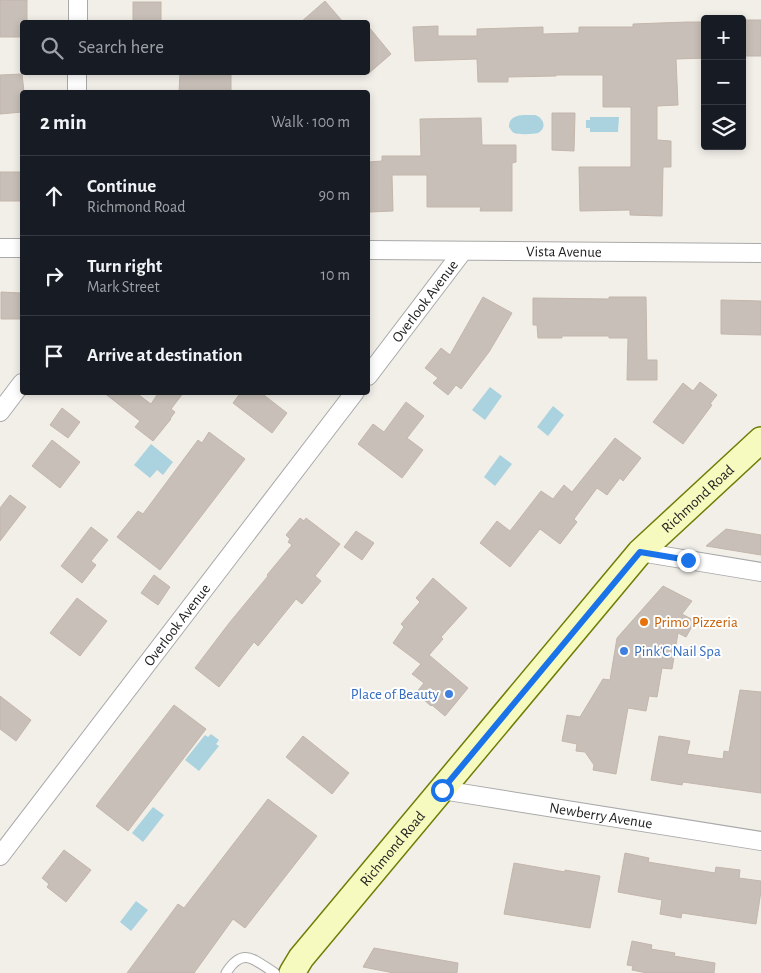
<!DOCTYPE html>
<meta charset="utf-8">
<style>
:root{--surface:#171b24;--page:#242831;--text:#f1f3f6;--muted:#9ea1a6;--line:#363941}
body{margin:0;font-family:"Alegreya Sans",sans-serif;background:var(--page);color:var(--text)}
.controls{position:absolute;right:15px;top:15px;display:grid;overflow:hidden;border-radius:5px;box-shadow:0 2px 8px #0003}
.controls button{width:45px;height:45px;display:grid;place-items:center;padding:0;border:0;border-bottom:1px solid var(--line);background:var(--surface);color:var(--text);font:25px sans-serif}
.stop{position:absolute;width:15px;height:15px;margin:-11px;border:4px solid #1a73e8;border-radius:50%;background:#fff}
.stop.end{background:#1a73e8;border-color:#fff;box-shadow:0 1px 5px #0008}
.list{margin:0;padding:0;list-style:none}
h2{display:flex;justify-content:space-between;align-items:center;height:65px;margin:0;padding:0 20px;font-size:21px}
h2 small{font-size:16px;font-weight:400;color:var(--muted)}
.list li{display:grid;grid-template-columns:32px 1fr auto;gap:15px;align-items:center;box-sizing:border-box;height:80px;padding:0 20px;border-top:1px solid var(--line)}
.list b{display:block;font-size:19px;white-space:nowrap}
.list p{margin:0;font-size:16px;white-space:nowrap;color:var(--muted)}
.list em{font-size:16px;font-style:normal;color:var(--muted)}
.icon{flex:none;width:28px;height:28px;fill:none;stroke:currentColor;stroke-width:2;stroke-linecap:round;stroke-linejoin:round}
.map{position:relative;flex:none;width:761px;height:973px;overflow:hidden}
.search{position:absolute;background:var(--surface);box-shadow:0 2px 8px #0003;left:20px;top:20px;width:350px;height:55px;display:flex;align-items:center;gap:12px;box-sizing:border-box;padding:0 18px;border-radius:5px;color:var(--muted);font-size:19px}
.panel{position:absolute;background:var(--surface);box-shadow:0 2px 8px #0003;left:20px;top:90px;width:350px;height:305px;border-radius:5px}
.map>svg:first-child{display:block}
</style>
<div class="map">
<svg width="761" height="973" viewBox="0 0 761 973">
<rect width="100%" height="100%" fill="#f2efe9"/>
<!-- water -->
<g fill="#aad3df">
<path d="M535 115C543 117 548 128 538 133 535 134 518 135 514 133 512 132 511 130 509 127 509 113 524 115 535 115Z"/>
<polygon points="590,117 619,117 618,132 590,132 590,128 586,128 586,120 590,120"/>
<polygon points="490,387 502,396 485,420 472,410"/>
<polygon points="553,406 564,415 548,436 537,427"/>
<polygon points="151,444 173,462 163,475 157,470 150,478 134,465"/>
<polygon points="500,455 512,464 495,486 484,477"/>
<polygon points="211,734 219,740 216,744 219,746 199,771 185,760 205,735 208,737"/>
<polygon points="153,807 164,815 143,842 132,833"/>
<polygon points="136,901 148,910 131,931 120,922"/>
</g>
<!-- building -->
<g fill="#c7bfb8" stroke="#c4b6ab">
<polygon points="0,0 27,0 27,22 22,22 22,37 0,37"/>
<polygon points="325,1 343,22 301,22"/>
<rect x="133" y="2" width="28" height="20"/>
<rect x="742" y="20" width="19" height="36"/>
<polygon points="687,22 705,22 705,58 676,59 678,105 657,106 657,140 671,141 671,167 663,167 662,216 630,215 630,210 580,211 579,167 631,167 631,107 603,107 603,75 556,75 556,76 508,77 508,82 478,82 477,59 415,61 413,27 438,26 438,36 477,36 477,29 543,27 543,34 579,33 579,27 633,27 633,24"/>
<polygon points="368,26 391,54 368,74"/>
<polygon points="22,74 24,92 22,92 22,101 21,101 22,112 0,114 0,75"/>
<polygon points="180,74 231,75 231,92 179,92"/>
<polygon points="552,113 575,113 574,151 552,150"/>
<polygon points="481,118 482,145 516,145 516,162 512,163 512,211 480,211 481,207 427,207 427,175 392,175 393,211 369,212 368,162 382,161 382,156 421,156 420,119"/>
<rect x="0" y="172" width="22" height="29"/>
<polygon points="1,292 22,293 22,319 1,319"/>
<polygon points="483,297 512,313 489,352 461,389 456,385 448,395 433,383 438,378 425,368 441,348 450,355"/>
<polygon points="609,297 646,297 647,360 657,360 657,380 627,380 628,338 609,338 609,336 562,336 562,338 538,338 537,325 533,325 533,298 609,299"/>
<polygon points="721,300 761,301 761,335 721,334"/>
<polygon points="700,382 717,395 710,404 712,405 683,444 653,422 683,383 693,391"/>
<polygon points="103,392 135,392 151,404 159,392 184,392 171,409 175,412 170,419 171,419 153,441 135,427 140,421"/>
<polygon points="241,392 260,392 287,413 272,433 233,403"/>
<polygon points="406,402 424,416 407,438 423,450 402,478 358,444 373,424 384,432"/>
<polygon points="62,408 80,422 68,438 50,425"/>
<polygon points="209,432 245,459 160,570 117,537 138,511 143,514 198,440 202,443"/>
<polygon points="615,438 641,458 623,481 620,478 607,495 597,488 574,519 577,522 560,544 540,529 510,567 480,543 497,521 510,531 541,491 553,499 564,485 572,492"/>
<polygon points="52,440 80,462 60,488 32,466"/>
<polygon points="10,495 26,507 0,541 0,508"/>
<polygon points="300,518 304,521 306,518 340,544 315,576 321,581 302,604 296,599 258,646 254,642 219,687 195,668 230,622 268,576 267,575 292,545 288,542 290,539 286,535"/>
<polygon points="91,527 108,540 91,561 96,565 82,583 61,566"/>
<polygon points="726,529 761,535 761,555 706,546"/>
<polygon points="356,531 374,543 362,560 344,547"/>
<polygon points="154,575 170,587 158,605 141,593"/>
<polygon points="433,578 467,608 441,637 443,639 429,655 468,688 445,716 432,705 431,706 416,693 424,683 412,674 421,664 393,643 404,627 401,624 420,602 416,598"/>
<polygon points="663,586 692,601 682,614 695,621 686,637 678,633 672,669 662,668 657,697 649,696 646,711 628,708 616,774 593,770 594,765 585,752 576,751 577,744 562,741 567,715 580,717 603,679 610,680 617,638"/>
<polygon points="77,598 107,621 80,656 50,633"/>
<polygon points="740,690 761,692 761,793 683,782 682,785 651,780 659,736 690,741 687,754 723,759 724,751 729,752"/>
<polygon points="0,696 31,720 16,741 0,729"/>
<polygon points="174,705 206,729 128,831 96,806"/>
<polygon points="303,736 349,773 332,794 286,757"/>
<polygon points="268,799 317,836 245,928 233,919 194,973 127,973 178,904 184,908"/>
<polygon points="64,850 91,870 66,902 47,887 49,884 42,878"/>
<polygon points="625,853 649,858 648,862 715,873 716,867 740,870 739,878 761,881 761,891 756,924 682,913 681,918 660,914 662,900 618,892"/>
<polygon points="514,863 565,872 565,870 600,876 590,928 504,914"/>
<polygon points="632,941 652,945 651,949 675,953 674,956 715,963 714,973 647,973 632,970 633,966 627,965"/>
<polygon points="374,948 458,963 457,973 394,973 363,967"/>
</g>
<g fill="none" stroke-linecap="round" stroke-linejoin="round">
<!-- lane casing -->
<g stroke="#a9a9a9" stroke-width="11">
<path id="lane" d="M226 973C243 946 254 960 275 973"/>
</g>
<!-- street casing -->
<g stroke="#a9a9a9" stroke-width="20">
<g id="street">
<polyline points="78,22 78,0"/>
<polyline points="77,92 77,72"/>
<polyline points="0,248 22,248"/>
<path id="s1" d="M368 250 761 253"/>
<path id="s2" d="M368 376 463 251"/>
<polyline points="0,412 22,383"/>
<polyline points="640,552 761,572"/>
<path id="s3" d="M442 790 761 841"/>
<path id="s4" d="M0 856 355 392"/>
</g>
</g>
<!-- secondary casing -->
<g stroke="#707d05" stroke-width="28">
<g id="secondary">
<path id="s5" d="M292 973 301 958 640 552 761 440"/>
</g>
</g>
<!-- lane -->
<use href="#lane" stroke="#fff" stroke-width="9"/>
<!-- street -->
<use href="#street" stroke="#fff" stroke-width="18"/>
<!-- secondary -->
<use href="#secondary" stroke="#f7fabf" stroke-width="25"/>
</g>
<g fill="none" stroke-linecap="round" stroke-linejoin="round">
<!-- route -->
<polyline stroke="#1a73e8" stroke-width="6" points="442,790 640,552 688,560"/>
</g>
<!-- markers -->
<circle fill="#e8710a" stroke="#fff" stroke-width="2" cx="644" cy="622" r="5"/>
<g fill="#3f7fe0" stroke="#fff" stroke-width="2">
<circle cx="624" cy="651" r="5"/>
<circle cx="449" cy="694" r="5"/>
</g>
<g text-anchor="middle" stroke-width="4" stroke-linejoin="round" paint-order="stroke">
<!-- street labels -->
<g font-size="15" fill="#222" stroke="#fff">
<text dy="5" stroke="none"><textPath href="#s1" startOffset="196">Vista Avenue</textPath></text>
<text dy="5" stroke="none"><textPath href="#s2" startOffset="94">Overlook Avenue</textPath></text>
<text dy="5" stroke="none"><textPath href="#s5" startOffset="625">Richmond Road</textPath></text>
<text dy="5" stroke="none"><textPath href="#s4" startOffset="291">Overlook Avenue</textPath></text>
<text dy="5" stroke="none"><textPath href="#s3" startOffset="161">Newberry Avenue</textPath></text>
<text dy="5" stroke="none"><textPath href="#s5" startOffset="160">Richmond Road</textPath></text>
</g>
<!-- food labels -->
<g font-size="15" fill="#c56008" stroke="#fff" text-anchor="start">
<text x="654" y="627">Primo Pizzeria</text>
</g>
<!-- shop labels -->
<g font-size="15" fill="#366cbe" stroke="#fff" text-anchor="start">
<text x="634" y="656">Pink'C Nail Spa</text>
<text x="439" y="699" text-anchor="end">Place of Beauty</text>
</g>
</g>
</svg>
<div class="controls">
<button>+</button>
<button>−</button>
<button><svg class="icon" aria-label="layers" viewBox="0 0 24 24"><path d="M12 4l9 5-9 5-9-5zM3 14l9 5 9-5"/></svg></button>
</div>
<div class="stop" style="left:442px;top:790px"></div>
<div class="stop end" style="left:688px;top:560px"></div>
<div class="search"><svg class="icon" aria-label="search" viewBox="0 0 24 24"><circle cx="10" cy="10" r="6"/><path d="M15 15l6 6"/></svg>Search here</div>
<section class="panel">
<h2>2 min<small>Walk · 100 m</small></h2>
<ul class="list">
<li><svg class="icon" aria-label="ahead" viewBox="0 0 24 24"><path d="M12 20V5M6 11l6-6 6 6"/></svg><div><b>Continue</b><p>Richmond Road</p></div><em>90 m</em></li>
<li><svg class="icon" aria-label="right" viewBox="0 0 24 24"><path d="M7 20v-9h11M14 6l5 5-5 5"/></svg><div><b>Turn right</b><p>Mark Street</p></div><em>10 m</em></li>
<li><svg class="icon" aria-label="arrive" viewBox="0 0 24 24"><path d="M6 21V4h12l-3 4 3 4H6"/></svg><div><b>Arrive at destination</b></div></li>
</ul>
</section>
</div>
